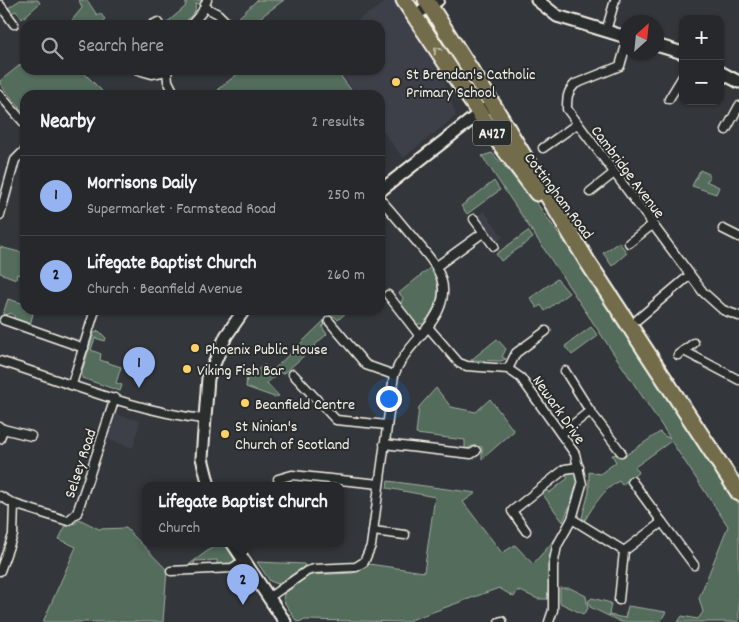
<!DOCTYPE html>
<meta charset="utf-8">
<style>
:root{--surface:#26282c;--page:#323438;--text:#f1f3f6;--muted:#a4a6a9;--line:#424448;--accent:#95b2f1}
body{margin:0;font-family:Dekko,sans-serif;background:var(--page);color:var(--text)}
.controls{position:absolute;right:15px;top:15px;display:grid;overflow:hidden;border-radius:10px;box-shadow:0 1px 4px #0004}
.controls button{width:45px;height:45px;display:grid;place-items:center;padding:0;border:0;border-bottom:1px solid var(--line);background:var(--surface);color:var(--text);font:25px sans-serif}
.compass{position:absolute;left:619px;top:15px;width:45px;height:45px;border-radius:50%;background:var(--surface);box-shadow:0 1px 4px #0004;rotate:27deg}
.you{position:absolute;left:388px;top:398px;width:18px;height:18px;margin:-12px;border:4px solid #fff;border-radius:50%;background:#1a73e8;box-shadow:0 0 0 8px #1a73e833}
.badge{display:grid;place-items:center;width:32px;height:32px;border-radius:50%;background:var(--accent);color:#111;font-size:16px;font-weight:700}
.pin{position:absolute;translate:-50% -41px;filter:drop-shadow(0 1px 2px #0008)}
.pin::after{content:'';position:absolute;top:26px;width:18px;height:15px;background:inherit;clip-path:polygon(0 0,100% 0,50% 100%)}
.popup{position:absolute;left:142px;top:482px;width:202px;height:65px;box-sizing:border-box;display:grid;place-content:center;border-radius:10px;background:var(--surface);filter:drop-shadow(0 1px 4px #0005);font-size:16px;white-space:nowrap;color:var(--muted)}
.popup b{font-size:19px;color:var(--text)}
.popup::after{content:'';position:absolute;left:50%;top:100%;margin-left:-10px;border:10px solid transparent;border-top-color:var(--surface)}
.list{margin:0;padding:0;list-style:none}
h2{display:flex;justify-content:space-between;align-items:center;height:65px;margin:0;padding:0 20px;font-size:21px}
h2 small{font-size:16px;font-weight:400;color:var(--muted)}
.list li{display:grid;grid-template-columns:32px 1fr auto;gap:15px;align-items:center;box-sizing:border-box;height:80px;padding:0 20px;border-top:1px solid var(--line)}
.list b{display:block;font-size:19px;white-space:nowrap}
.list p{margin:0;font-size:16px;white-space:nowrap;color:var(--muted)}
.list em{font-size:16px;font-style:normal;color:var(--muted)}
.icon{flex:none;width:28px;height:28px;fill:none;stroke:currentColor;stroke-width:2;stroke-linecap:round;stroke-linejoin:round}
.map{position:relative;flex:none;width:739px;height:622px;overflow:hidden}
.search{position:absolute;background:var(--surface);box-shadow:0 1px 4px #0004;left:20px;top:20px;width:365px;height:55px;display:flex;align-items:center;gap:12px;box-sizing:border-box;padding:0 18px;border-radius:15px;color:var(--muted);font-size:19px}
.panel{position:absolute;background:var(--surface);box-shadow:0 1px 4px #0004;left:20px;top:90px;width:365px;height:225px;border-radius:15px}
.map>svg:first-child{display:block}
</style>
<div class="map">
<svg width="739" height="622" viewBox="0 0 739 622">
<rect width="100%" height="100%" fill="#33363a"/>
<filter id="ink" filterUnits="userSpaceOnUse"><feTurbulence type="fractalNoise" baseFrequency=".02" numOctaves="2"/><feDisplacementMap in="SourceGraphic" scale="10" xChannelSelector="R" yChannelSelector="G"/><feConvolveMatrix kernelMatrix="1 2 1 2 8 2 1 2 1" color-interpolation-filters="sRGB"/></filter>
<g filter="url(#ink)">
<!-- built -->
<g fill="#3e4149">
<polygon points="389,0 397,0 439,64 456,116 403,158 380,127 380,95 357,95 338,70 380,70 380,25 350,25"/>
<polygon points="484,211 503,237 495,243 476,217"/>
<polygon points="116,414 140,421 133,448 110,440 107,436"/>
</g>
<!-- green -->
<g fill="#526c5b" stroke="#a3aea2">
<polygon points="20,0 38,0 40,3 22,19 16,11 11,13 8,8"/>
<polygon points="79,0 87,0 97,15 100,13 105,19 100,25 68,25 82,8"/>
<polygon points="187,0 203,0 201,5 196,3 195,11 183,25 164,25 185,7"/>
<polygon points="257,0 284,0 250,25 236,25 234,22"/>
<polygon points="25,61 25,70 81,70 106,95 25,95 25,114 0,84 0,81"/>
<polygon points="243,70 336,70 355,95 223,95 218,89"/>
<path d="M492 153 531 195 625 328 739 504V622H678L682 616 698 619 703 612 699 598 728 526 671 441 635 467 639 472 622 485 619 481C603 490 594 505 585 520L582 518 589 492V472L600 474 616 462 612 455 620 454 623 457 660 432 664 436 670 438 482 156Z"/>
<polygon points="700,170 709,174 709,179 706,181 719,187 716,194 692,186"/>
<polygon points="494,181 500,190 467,214 461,206"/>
<polygon points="528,231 533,238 501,261 496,254"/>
<polygon points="619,242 627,253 612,266 603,253"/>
<polygon points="0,247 23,253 25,276 17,274 16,279 0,273"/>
<path d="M431 267C444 288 437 307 423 324H415L400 305 403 298 399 293Z"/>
<polygon points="557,279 569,293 545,311 541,305 537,308 530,298"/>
<polygon points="8,299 25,304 25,310 34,310 30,325 14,320 14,315 10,313 8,315 3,314"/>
<path d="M335 310H349L338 320 334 316 322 327 327 334C311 348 299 362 282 374L280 372 267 383 279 396 274 397 246 387 247 376 265 365 271 372Z"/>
<polygon points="591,327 598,336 572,355 565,346"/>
<polygon points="99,331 106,338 105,341 95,338 91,350 101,354 100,360 121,367 116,383 122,385 120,391 82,378 82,372 94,333"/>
<polygon points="497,339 506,349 502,357 506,359 501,361 471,360"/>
<polygon points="436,388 451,407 476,412 490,399 514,431 482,459 482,447 472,446 465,450 465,440 416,434 419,407"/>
<polygon points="567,471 575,471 577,484 574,495 563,522 541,492 545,488 549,493 568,478 565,473"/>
<polygon points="388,481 476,493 463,502 502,553 515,545 533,564 556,538 549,558 548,599 538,599 518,590 514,597 499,588 405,622 305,620 297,622 283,600 284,594 310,575 353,573 369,564 424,572 435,497 387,488"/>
<polygon points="79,519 99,529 126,528 167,570 163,622 43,622 76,547 59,539 66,525 76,523"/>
<polygon points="217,544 226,544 235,559 231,564 217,565 217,560 195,561 194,565 187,566"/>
<polygon points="257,562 304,564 305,566 278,584 270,581"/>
<polygon points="560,588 570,588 586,596 588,609 583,614 560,603"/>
<polygon points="592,598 611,603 609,615 625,618 628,606 666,612 660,622 621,622 590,607 588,601"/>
</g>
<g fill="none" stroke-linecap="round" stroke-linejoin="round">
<!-- street casing -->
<g stroke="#f4f1e8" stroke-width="11">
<g id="street">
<polyline points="0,5 14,24"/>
<polyline points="205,7 218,14 229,25"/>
<polyline points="152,25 158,22"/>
<polyline points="191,25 202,12 207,0"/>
<polyline points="606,31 615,0"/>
<path d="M626 45 620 66 575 84C567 92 567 98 567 109L703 292 723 310 739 316"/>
<polyline points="138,70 152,74 167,71"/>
<polyline points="167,70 168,81 175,95"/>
<polyline points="0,95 25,124"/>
<polyline points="669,99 683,76"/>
<polyline points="726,130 739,106"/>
<polyline points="543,148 577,124"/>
<polyline points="590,192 614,173"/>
<polyline points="0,215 15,160 25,150"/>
<polyline points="474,219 494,246"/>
<polyline points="723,229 739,237"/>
<polyline points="629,243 652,225"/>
<polyline points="437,266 484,232"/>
<polyline points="388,295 419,335"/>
<polyline points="638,319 690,275"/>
<polyline points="4,320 84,348"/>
<polyline points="329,321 366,365 394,375"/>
<polyline points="428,327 459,363 467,366 508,369 521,378 575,454 582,484 572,519 557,546 553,566 553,610 549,622"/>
<polyline points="684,351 739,380"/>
<polyline points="678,355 694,343"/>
<path d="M0 361C66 382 135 411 203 419"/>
<polyline points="508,369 516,353 546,331"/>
<polyline points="293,374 336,420 387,425"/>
<polyline points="72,384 95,310"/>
<polyline points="590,411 621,452"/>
<polyline points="0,427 3,429 0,439"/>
<polyline points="3,429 31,436"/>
<polyline points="561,434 590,411 565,371"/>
<polyline points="384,444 471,454 476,451"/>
<polyline points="278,479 292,475 379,484"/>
<polyline points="632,481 662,522"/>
<polyline points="0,496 14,504 68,521 77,513 115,398"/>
<polyline points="572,519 624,551 619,600"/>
<polyline points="373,531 405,535"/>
<polyline points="526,531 512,511 565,469 579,467"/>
<polyline points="624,551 662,522 694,565"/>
<polyline points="0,571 13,535 14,504"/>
<polyline points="171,571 232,568 244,561"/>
<path d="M268 598 307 571 314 569 356 567 364 562 371 546 394 375C403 352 420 339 433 320 456 286 436 265 415 240 403 226 392 212 380 199"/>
<polyline points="499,622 502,621"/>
</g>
</g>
<!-- secondary casing -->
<g stroke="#f4f1e8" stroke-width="15">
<g id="secondary">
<polyline points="537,0 557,16 626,37"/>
<polyline points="414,16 438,0"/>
<polyline points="656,45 683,53"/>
<polyline points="720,72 739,82"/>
<polyline points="380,191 485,109"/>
<polyline points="209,486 202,458 208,378 226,336 244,310"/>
<polyline points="233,544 285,622"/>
</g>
</g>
<!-- highway casing -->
<g stroke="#f4f1e8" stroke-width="19">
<g id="highway">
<polyline points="404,0 496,138 537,193"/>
<polyline points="426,0 493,105 587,261 739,493"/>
</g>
</g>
<!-- street -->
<use href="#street" stroke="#2a2d2e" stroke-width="8"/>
<!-- secondary -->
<use href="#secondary" stroke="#2a2d2e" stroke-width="11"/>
<!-- highway -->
<use href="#highway" stroke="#736c4b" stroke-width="15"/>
</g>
<!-- one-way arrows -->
<defs><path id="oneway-chevron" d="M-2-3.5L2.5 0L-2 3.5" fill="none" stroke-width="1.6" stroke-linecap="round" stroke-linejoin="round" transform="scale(1.25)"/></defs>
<use stroke="#c0bca9" href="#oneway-chevron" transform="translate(437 50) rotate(-124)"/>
</g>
<!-- markers -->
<g fill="#ffd166" stroke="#2a2d2e" stroke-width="2">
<circle cx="396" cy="82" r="5"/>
<circle cx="195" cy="348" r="5"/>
<circle cx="187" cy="369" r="5"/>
<circle cx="245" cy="403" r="5"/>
<circle cx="225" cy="434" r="5"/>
</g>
<g text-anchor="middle" stroke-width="4" stroke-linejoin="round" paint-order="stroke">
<!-- shield labels -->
<rect fill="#2a2d2e" stroke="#b7b6b0" stroke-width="1" x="473" y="120.5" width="38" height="25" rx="4"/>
<g font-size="15" font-weight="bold" fill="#f4f1e8">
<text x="492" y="138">A427</text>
</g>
<!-- poi labels -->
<g font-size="16" fill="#f4f1e8" stroke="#2a2d2e" text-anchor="start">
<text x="406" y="79">St Brendan's Catholic<tspan x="406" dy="18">Primary School</tspan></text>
<text x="205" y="354">Phoenix Public House</text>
<text x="197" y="375">Viking Fish Bar</text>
<text x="255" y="409">Beanfield Centre</text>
<text x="235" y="431">St Ninian's<tspan x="235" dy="18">Church of Scotland</tspan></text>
</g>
<!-- street labels -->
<g font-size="16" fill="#f4f1e8" stroke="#2a2d2e">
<text transform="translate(629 171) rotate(53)" y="6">Cambridge Avenue</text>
<text transform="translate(560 195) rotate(53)" y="6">Cottingham Road</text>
<text transform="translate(560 409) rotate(55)" y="6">Newark Drive</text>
<text transform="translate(79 463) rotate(-72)" y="6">Selsey Road</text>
</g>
</g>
</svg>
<div class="controls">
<button>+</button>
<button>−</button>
</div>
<svg class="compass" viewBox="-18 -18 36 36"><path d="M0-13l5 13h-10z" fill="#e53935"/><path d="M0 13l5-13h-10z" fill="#a4a6a9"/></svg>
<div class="you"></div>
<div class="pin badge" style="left:139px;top:388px">1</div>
<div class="pin badge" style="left:243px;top:605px">2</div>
<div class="popup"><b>Lifegate Baptist Church</b>Church</div>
<div class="search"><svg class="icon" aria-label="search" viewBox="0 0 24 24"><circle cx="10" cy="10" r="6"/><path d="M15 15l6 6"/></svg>Search here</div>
<section class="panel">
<h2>Nearby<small>2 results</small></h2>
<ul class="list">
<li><span class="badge">1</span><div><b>Morrisons Daily</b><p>Supermarket · Farmstead Road</p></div><em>250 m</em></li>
<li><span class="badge">2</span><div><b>Lifegate Baptist Church</b><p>Church · Beanfield Avenue</p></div><em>260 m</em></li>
</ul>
</section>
</div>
